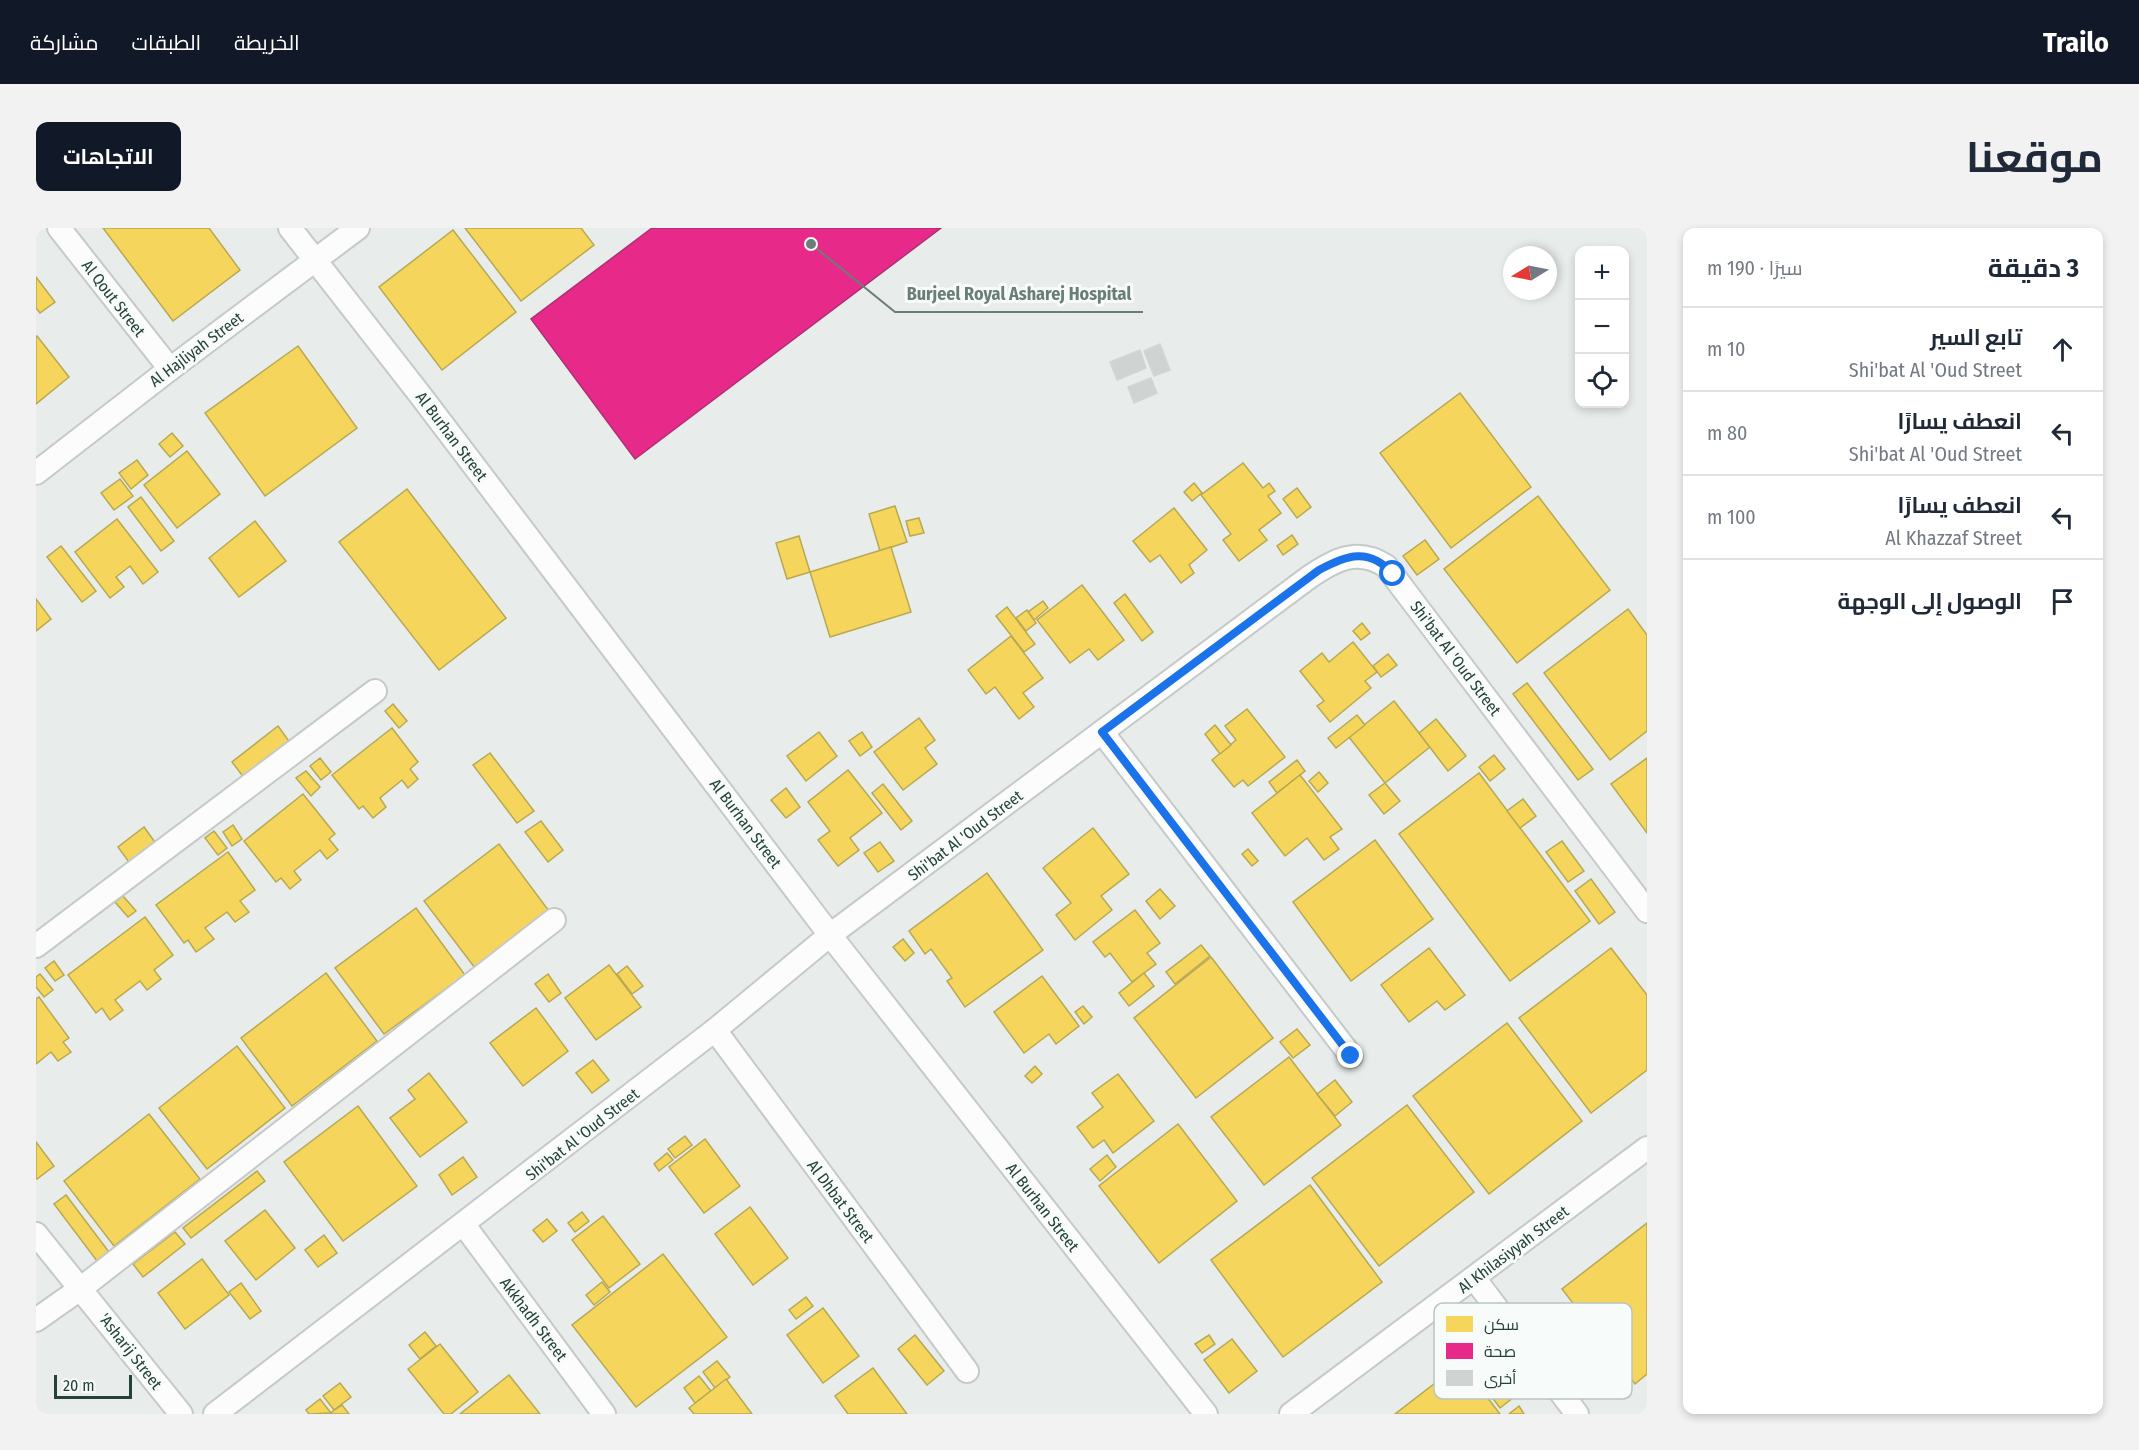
<!DOCTYPE html>
<html lang="ar">
<meta charset="utf-8">
<style>
:root{--surface:#fff;--page:#f2f2f3;--text:#1f2937;--muted:#747a83;--line:#e0e1e3;--accent:#111827}
body{margin:0;font-family:"Fira Sans Condensed",Cairo,sans-serif;background:var(--page);color:var(--text);direction:rtl}
.controls{position:absolute;right:18px;top:18px;display:grid;overflow:hidden;border-radius:12px;box-shadow:0 3px 9px #0003}
.controls button{width:54px;height:54px;display:grid;place-items:center;padding:0;border:0;border-bottom:2px solid var(--line);background:var(--surface);color:var(--text);font:30px sans-serif}
.compass{position:absolute;left:1467px;top:18px;width:54px;height:54px;border-radius:50%;background:var(--surface);box-shadow:0 3px 9px #0003;rotate:260deg}
.scale{position:absolute;left:18px;bottom:15px;width:78px;box-sizing:border-box;padding-left:6px;border:3px solid #24423a;border-top:0;font-size:16px;line-height:21px;white-space:nowrap;color:#24423a;-webkit-text-stroke:4px #f7fbf9;paint-order:stroke}
.stop{position:absolute;width:18px;height:18px;margin:-14px;border:4px solid #1a73e8;border-radius:50%;background:#fff}
.stop.end{background:#1a73e8;border-color:#fff;box-shadow:0 2px 6px #0008}
.list{margin:0;padding:0;list-style:none}
h2{display:flex;justify-content:space-between;align-items:center;height:78px;margin:0;padding:0 24px;font-size:26px}
h2 small{font-size:20px;font-weight:400;color:var(--muted)}
.list li{display:grid;grid-template-columns:39px 1fr auto;gap:18px;align-items:center;box-sizing:border-box;height:84px;padding:0 24px;border-top:2px solid var(--line)}
.list b{display:block;font-size:22px;white-space:nowrap}
.list p{margin:0;font-size:20px;white-space:nowrap;color:var(--muted)}
.list em{font-size:20px;font-style:normal;color:var(--muted)}
.icon{flex:none;width:33px;height:33px;fill:none;stroke:currentColor;stroke-width:2;stroke-linecap:round;stroke-linejoin:round}
.map{position:relative;flex:none;width:1611px;height:1186px;overflow:hidden;direction:ltr;border-radius:12px}
header{display:flex;align-items:center;gap:36px;box-sizing:border-box;height:84px;padding:0 30px;background:var(--accent);color:#fff}
header strong{font-size:28px}
nav{display:flex;gap:33px;margin-inline-start:auto;font-size:21px}
.intro{display:flex;align-items:center;justify-content:space-between;box-sizing:border-box;height:144px;padding:0 36px}
h1{margin:0;font-size:42px}
.button{padding:15px 27px;border-radius:12px;background:var(--accent);color:#fff;font-size:21px;font-weight:700}
main{display:flex;gap:36px;padding:0 36px}
aside{flex:1;background:var(--surface);border-radius:12px;box-shadow:0 3px 9px #0003}
.map>svg:first-child{display:block}
</style>
<header>
<strong>Trailo</strong>
<nav><a>الخريطة</a><a>الطبقات</a><a>مشاركة</a></nav>
</header>
<div class="intro"><h1>موقعنا</h1><a class="button">الاتجاهات</a></div>
<main>
<aside>
<h2>3 دقيقة<small>سيرًا · 190 m</small></h2>
<ul class="list">
<li><svg class="icon" aria-label="ahead" viewBox="0 0 24 24"><path d="M12 20V5M6 11l6-6 6 6"/></svg><div><b>تابع السير</b><p>Shi'bat Al 'Oud Street</p></div><em>10 m</em></li>
<li><svg class="icon" aria-label="left" viewBox="0 0 24 24"><path d="M17 20v-9H6M10 6l-5 5 5 5"/></svg><div><b>انعطف يسارًا</b><p>Shi'bat Al 'Oud Street</p></div><em>80 m</em></li>
<li><svg class="icon" aria-label="left" viewBox="0 0 24 24"><path d="M17 20v-9H6M10 6l-5 5 5 5"/></svg><div><b>انعطف يسارًا</b><p>Al Khazzaf Street</p></div><em>100 m</em></li>
<li><svg class="icon" aria-label="arrive" viewBox="0 0 24 24"><path d="M6 21V4h12l-3 4 3 4H6"/></svg><div><b>الوصول إلى الوجهة</b></div></li>
</ul>
</aside>
<div class="map">
<svg width="1611" height="1186" viewBox="0 0 1611 1186">
<rect width="100%" height="100%" fill="#e8edeb"/>
<!-- homes -->
<g fill="#f6d55c" stroke="#b7a952" stroke-width="1.5">
<polygon points="67,0 173,0 204,42 137,93"/>
<polygon points="429,0 545,0 558,17 485,73"/>
<polygon points="417,2 480,84 406,142 343,59"/>
<polygon points="0,49 19,74 4,85 0,80"/>
<polygon points="1,108 33,149 0,176 0,109"/>
<polygon points="262,118 321,200 229,268 169,185"/>
<polygon points="1424,165 1495,259 1415,320 1344,225"/>
<polygon points="136,205 147,218 134,229 123,216"/>
<polygon points="151,223 184,266 141,300 108,257"/>
<polygon points="101,232 112,247 95,261 83,245"/>
<polygon points="1207,235 1227,260 1233,255 1239,263 1232,268 1245,285 1223,302 1231,312 1203,333 1187,312 1195,306 1165,267"/>
<polygon points="84,251 97,268 78,282 65,265"/>
<polygon points="1158,255 1166,265 1156,273 1148,264"/>
<polygon points="1261,260 1275,279 1261,290 1247,271"/>
<polygon points="371,261 470,390 403,442 303,314"/>
<polygon points="1502,268 1574,362 1481,435 1408,341"/>
<polygon points="105,269 138,313 125,323 92,279"/>
<polygon points="859,278 871,314 844,323 833,286"/>
<polygon points="1138,280 1171,322 1153,337 1158,345 1145,355 1124,327 1114,334 1097,313"/>
<polygon points="883,290 888,305 874,308 870,293"/>
<polygon points="81,291 122,344 107,356 94,338 80,349 88,359 74,370 39,324"/>
<polygon points="219,293 250,333 203,369 173,330"/>
<polygon points="1256,307 1262,316 1247,327 1241,318"/>
<polygon points="763,308 774,344 751,351 740,315"/>
<polygon points="1389,312 1403,331 1381,347 1367,328"/>
<polygon points="25,318 60,363 46,374 11,329"/>
<polygon points="855,319 875,384 794,409 774,344"/>
<polygon points="1046,357 1088,412 1062,432 1053,421 1034,435 1001,392"/>
<polygon points="1089,366 1117,404 1106,413 1078,375"/>
<polygon points="0,371 15,391 0,403"/>
<polygon points="1007,373 1012,380 998,392 992,384"/>
<polygon points="971,379 999,416 988,424 960,388"/>
<polygon points="1592,381 1611,407 1611,503 1574,532 1508,445"/>
<polygon points="991,382 1000,395 990,403 980,390"/>
<polygon points="1326,395 1334,405 1325,412 1317,403"/>
<polygon points="975,408 1007,450 987,465 998,479 983,491 959,459 950,466 932,442"/>
<polygon points="1317,414 1341,444 1329,453 1335,460 1294,494 1281,478 1288,473 1264,443 1286,425 1293,434"/>
<polygon points="1352,426 1361,437 1345,449 1337,438"/>
<polygon points="1491,455 1557,541 1542,552 1477,466"/>
<polygon points="1358,473 1394,519 1349,555 1313,509"/>
<polygon points="357,476 371,493 363,500 349,483"/>
<polygon points="1211,481 1249,529 1212,558 1207,552 1198,559 1176,532 1200,512 1189,498"/>
<polygon points="1321,487 1329,497 1300,520 1292,510"/>
<polygon points="883,490 899,512 889,520 901,536 867,562 838,524"/>
<polygon points="1400,491 1430,528 1412,543 1383,505"/>
<polygon points="1179,497 1195,517 1184,526 1169,506"/>
<polygon points="242,498 255,516 209,551 196,534"/>
<polygon points="356,500 382,534 374,541 382,551 372,560 366,552 344,570 350,579 337,590 327,578 323,581 296,547"/>
<polygon points="783,504 801,528 770,553 751,528"/>
<polygon points="826,504 836,519 824,528 813,513"/>
<polygon points="454,525 498,583 481,595 437,537"/>
<polygon points="1458,527 1469,541 1454,553 1443,539"/>
<polygon points="284,530 295,544 285,552 274,538"/>
<polygon points="1611,530 1611,605 1575,556"/>
<polygon points="1261,532 1269,543 1241,565 1233,554"/>
<polygon points="812,542 846,585 814,610 823,622 802,638 782,612 794,603 772,574"/>
<polygon points="270,543 284,559 275,568 260,550"/>
<polygon points="1283,544 1292,555 1282,564 1273,553"/>
<polygon points="1443,545 1554,693 1474,753 1363,606"/>
<polygon points="1264,547 1306,601 1294,609 1303,621 1288,632 1271,610 1249,628 1216,585"/>
<polygon points="1349,555 1364,573 1348,586 1333,567"/>
<polygon points="847,556 876,593 865,602 836,565"/>
<polygon points="750,560 764,579 750,590 735,572"/>
<polygon points="267,566 299,606 293,611 302,622 291,631 284,622 258,643 265,652 254,661 245,650 240,654 208,613"/>
<polygon points="1487,571 1500,588 1484,600 1471,583"/>
<polygon points="505,593 527,622 512,634 489,604"/>
<polygon points="197,597 206,611 196,618 187,604"/>
<polygon points="108,599 121,617 95,637 82,619"/>
<polygon points="1057,600 1093,646 1065,668 1076,682 1039,712 1020,687 1035,675 1007,640"/>
<polygon points="178,603 191,620 182,627 169,610"/>
<polygon points="1339,612 1397,691 1315,753 1257,674"/>
<polygon points="1526,613 1548,643 1532,654 1510,624"/>
<polygon points="844,614 858,633 842,644 828,625"/>
<polygon points="463,616 513,683 439,740 388,673"/>
<polygon points="1212,621 1222,633 1216,638 1206,626"/>
<polygon points="192,624 219,662 204,673 213,684 199,694 191,684 169,700 178,711 160,724 152,712 148,715 120,677"/>
<polygon points="951,645 1007,722 929,779 911,753 916,750 895,721 889,726 873,703"/>
<polygon points="1555,651 1579,684 1563,696 1539,663"/>
<polygon points="1124,661 1139,678 1124,691 1110,673"/>
<polygon points="87,668 100,683 92,689 79,674"/>
<polygon points="380,680 429,747 348,806 299,740"/>
<polygon points="1099,682 1124,715 1111,725 1120,736 1096,754 1074,725 1069,729 1057,714"/>
<polygon points="109,689 137,727 118,742 125,751 111,762 104,753 79,772 87,782 74,792 66,780 60,785 32,747"/>
<polygon points="867,711 878,725 869,733 857,719"/>
<polygon points="1165,717 1174,728 1139,756 1130,744"/>
<polygon points="1393,720 1429,767 1409,782 1401,773 1373,794 1345,757"/>
<polygon points="1575,720 1611,767 1611,842 1555,885 1483,790"/>
<polygon points="1175,729 1237,810 1160,870 1098,790"/>
<polygon points="18,733 28,747 19,753 9,740"/>
<polygon points="573,737 605,779 560,812 529,770"/>
<polygon points="591,738 607,758 596,766 581,746"/>
<polygon points="290,745 341,813 256,878 205,810"/>
<polygon points="1108,745 1118,758 1093,778 1083,765"/>
<polygon points="4,746 17,762 8,769 0,759 0,749"/>
<polygon points="512,746 525,765 513,774 499,756"/>
<polygon points="1006,748 1043,798 1020,816 1013,806 988,825 958,784"/>
<polygon points="3,769 33,810 27,814 35,824 22,833 15,824 0,836 0,771"/>
<polygon points="1047,778 1056,789 1048,796 1039,784"/>
<polygon points="500,780 532,823 487,858 454,815"/>
<polygon points="1471,795 1546,893 1453,966 1377,868"/>
<polygon points="1261,801 1274,817 1257,830 1244,814"/>
<polygon points="201,818 249,880 171,941 123,880"/>
<polygon points="1253,829 1305,897 1228,957 1175,889"/>
<polygon points="557,832 573,852 556,865 540,845"/>
<polygon points="999,838 1006,846 996,855 989,848"/>
<polygon points="393,845 431,894 384,929 354,890 379,871 372,862"/>
<polygon points="1082,846 1118,893 1077,925 1068,912 1057,920 1041,899 1067,879 1056,865"/>
<polygon points="1299,852 1316,874 1299,888 1281,866"/>
<polygon points="1371,877 1438,964 1343,1038 1276,950"/>
<polygon points="322,878 381,958 307,1013 248,934"/>
<polygon points="113,886 164,951 78,1018 28,953"/>
<polygon points="1142,896 1201,973 1123,1035 1063,958"/>
<polygon points="649,908 656,917 639,930 632,921"/>
<polygon points="669,911 704,958 668,985 633,939"/>
<polygon points="0,914 18,938 1,951 0,950"/>
<polygon points="631,925 637,932 623,943 618,936"/>
<polygon points="1071,927 1080,939 1064,953 1054,941"/>
<polygon points="427,929 441,949 416,967 403,947"/>
<polygon points="221,943 229,953 155,1010 147,1000"/>
<polygon points="1274,957 1346,1054 1247,1129 1175,1032"/>
<polygon points="30,967 73,1024 61,1033 18,976"/>
<polygon points="714,979 752,1030 717,1057 679,1006"/>
<polygon points="229,982 259,1020 220,1052 189,1013"/>
<polygon points="546,984 553,993 539,1004 532,995"/>
<polygon points="567,988 604,1036 573,1060 536,1012"/>
<polygon points="511,991 521,1003 507,1014 497,1002"/>
<polygon points="1611,995 1611,1146 1599,1156 1526,1061"/>
<polygon points="139,1004 149,1016 107,1049 97,1036"/>
<polygon points="288,1007 301,1025 282,1039 269,1022"/>
<polygon points="627,1026 691,1109 600,1179 536,1097"/>
<polygon points="166,1031 193,1067 149,1101 122,1065"/>
<polygon points="566,1054 574,1064 558,1077 550,1067"/>
<polygon points="205,1055 225,1083 214,1091 193,1064"/>
<polygon points="770,1069 777,1078 760,1091 753,1082"/>
<polygon points="787,1080 823,1128 787,1155 751,1107"/>
<polygon points="389,1104 400,1118 384,1131 373,1117"/>
<polygon points="879,1107 908,1143 891,1157 862,1121"/>
<polygon points="1173,1107 1179,1116 1166,1125 1159,1116"/>
<polygon points="1196,1111 1221,1143 1193,1165 1168,1132"/>
<polygon points="404,1116 442,1164 415,1186 408,1186 372,1141"/>
<polygon points="681,1133 694,1149 679,1160 667,1144"/>
<polygon points="1425,1135 1464,1186 1359,1186"/>
<polygon points="837,1140 871,1186 812,1186 799,1168"/>
<polygon points="1456,1140 1478,1169 1464,1180 1442,1151"/>
<polygon points="473,1147 504,1186 424,1186"/>
<polygon points="663,1148 675,1163 659,1175 648,1160"/>
<polygon points="690,1151 716,1186 658,1186 653,1180"/>
<polygon points="304,1155 315,1169 298,1182 287,1168"/>
<polygon points="284,1171 295,1185 273,1186 270,1182"/>
<polygon points="306,1177 313,1186 294,1186 298,1182"/>
<polygon points="1483,1178 1488,1186 1473,1186"/>
</g>
<!-- health -->
<polygon fill="#e7298a" stroke="#ac3072" stroke-width="1.5" points="616,0 905,0 599,231 495,91"/>
<!-- building -->
<g fill="#cfd4d2" stroke="#d1d6d4" stroke-width="1.5">
<polygon points="1124,116 1134,142 1118,148 1108,123"/>
<polygon points="1104,122 1110,140 1081,152 1074,134"/>
<polygon points="1115,150 1121,165 1098,175 1092,159"/>
</g>
<g fill="none" stroke-linecap="round" stroke-linejoin="round">
<!-- street casing -->
<g stroke="#c5cac8" stroke-width="26">
<g id="street">
<polyline points="23,0 134,141"/>
<polyline points="254,0 385,168 794,707 1170,1186"/>
<polyline points="0,245 134,141 322,0"/>
<polyline points="1066,504 1315,828"/>
<polyline points="0,718 339,463"/>
<polyline points="679,802 931,1143"/>
<polyline points="428,997 568,1186"/>
<polyline points="0,1006 145,1186"/>
<polyline points="1438,1050 1541,1186"/>
<polyline points="0,1092 44,1061 518,692"/>
<path d="M179 1186 679 802 794 707 1272 350C1298 332 1321 319 1350 338L1611 683"/>
<polyline points="1255,1186 1611,920"/>
</g>
</g>
<!-- street -->
<use href="#street" stroke="#fcfcfc" stroke-width="22"/>
</g>
<g fill="none" stroke-linecap="round" stroke-linejoin="round">
<!-- route -->
<path stroke="#1a73e8" stroke-width="8" d="M1315 828 1066 504 1283 342C1311 327 1333 319 1357 346"/>
</g>
<g text-anchor="middle" stroke-width="6" stroke-linejoin="round" paint-order="stroke">
<!-- street labels -->
<g font-size="16" fill="#24423a" stroke="#f7fbf9">
<text transform="translate(78 70) rotate(52)" y="6">Al Qout Street</text>
<text transform="translate(160 121) rotate(-37)" y="6">Al Hajliyah Street</text>
<text transform="translate(416 208) rotate(53)" y="6">Al Burhan Street</text>
<text transform="translate(1420 430) rotate(53)" y="6">Shi'bat Al 'Oud Street</text>
<text transform="translate(710 595) rotate(53)" y="6">Al Burhan Street</text>
<text transform="translate(929 607) rotate(-37)" y="6">Shi'bat Al 'Oud Street</text>
<text transform="translate(546 906) rotate(-38)" y="6">Shi'bat Al 'Oud Street</text>
<text transform="translate(805 973) rotate(53)" y="6">Al Dhbat Street</text>
<text transform="translate(1007 979) rotate(52)" y="6">Al Burhan Street</text>
<text transform="translate(1477 1021) rotate(-37)" y="6">Al Khilasiyyah Street</text>
<text transform="translate(498 1091) rotate(53)" y="6">Akkhadh Street</text>
<text transform="translate(95 1123) rotate(52)" y="6">'Asharij Street</text>
</g>
</g>
<!-- legend -->
<rect x="1398" y="1075" width="198" height="96" rx="9" fill="#f7fbf9" stroke="#b8c4c0" stroke-width="1.5"/>
<rect x="1410" y="1088" width="27" height="16" fill="#f6d55c"/>
<rect x="1410" y="1115" width="27" height="16" fill="#e7298a"/>
<rect x="1410" y="1142" width="27" height="16" fill="#cfd4d2"/>
<g font-size="16" fill="#24423a">
<text x="1448" y="1102">سكن</text>
<text x="1448" y="1129">صحة</text>
<text x="1448" y="1156">أخرى</text>
</g>
<!-- callouts -->
<path fill="none" stroke="#697e78" stroke-width="2" d="M775 16L859 84H1107"/>
<circle fill="#697e78" stroke="#f7fbf9" stroke-width="2" cx="775" cy="16" r="6"/>
<g font-size="18" text-anchor="middle" font-weight="bold" fill="#697e78" stroke="#f7fbf9" stroke-width="6" stroke-linejoin="round" paint-order="stroke">
<text x="983" y="72">Burjeel Royal Asharej Hospital</text>
</g>
</svg>
<div class="controls">
<button>+</button>
<button>−</button>
<button><svg class="icon" aria-label="locate" viewBox="0 0 24 24"><circle cx="12" cy="12" r="6"/><path d="M12 2v4M12 18v4M2 12h4M18 12h4"/></svg></button>
</div>
<svg class="compass" viewBox="-18 -18 36 36"><path d="M0-13l5 13h-10z" fill="#e53935"/><path d="M0 13l5-13h-10z" fill="#747a83"/></svg>
<div class="scale">20 m</div>
<div class="stop" style="left:1357px;top:346px"></div>
<div class="stop end" style="left:1315px;top:828px"></div>
</div>
</main>
